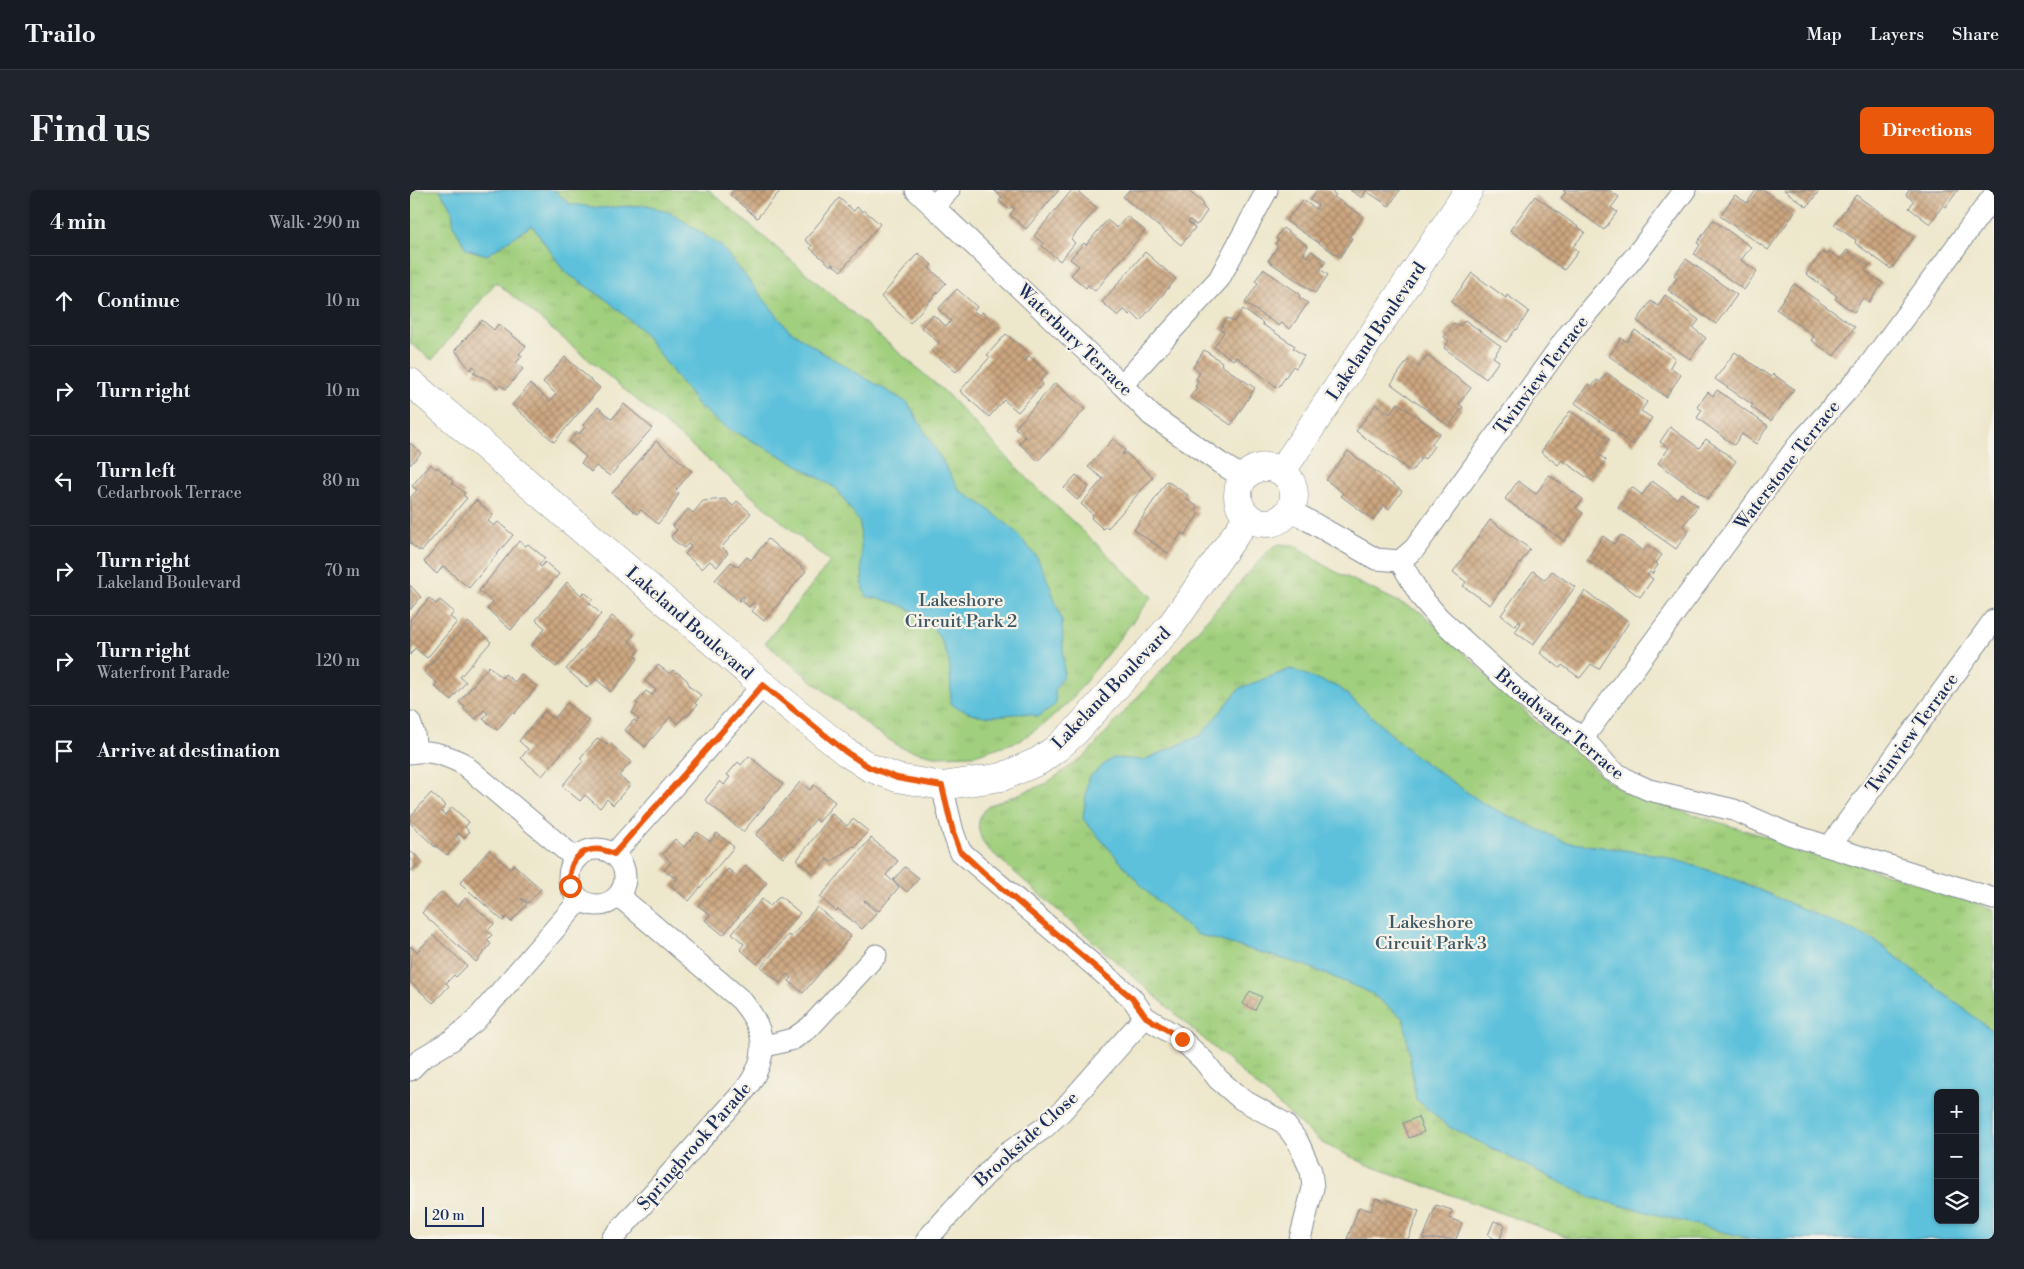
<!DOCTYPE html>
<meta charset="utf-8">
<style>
:root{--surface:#171b24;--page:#20242c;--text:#f1f3f6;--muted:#9ea1a6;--line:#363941;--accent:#ea580c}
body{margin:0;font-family:"Libre Bodoni",serif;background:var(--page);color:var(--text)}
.controls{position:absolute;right:15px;bottom:15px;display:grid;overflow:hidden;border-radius:8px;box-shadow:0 1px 4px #0004}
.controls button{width:45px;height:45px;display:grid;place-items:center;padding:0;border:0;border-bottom:1px solid var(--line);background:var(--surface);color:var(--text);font:25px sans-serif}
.scale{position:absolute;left:15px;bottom:12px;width:59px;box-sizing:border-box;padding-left:5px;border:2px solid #1b2f5e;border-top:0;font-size:14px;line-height:18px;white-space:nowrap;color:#1b2f5e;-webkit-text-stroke:4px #f7f3e8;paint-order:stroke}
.stop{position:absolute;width:15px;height:15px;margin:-11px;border:4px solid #ea580c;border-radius:50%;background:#fff}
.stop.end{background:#ea580c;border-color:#fff;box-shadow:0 1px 5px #0008}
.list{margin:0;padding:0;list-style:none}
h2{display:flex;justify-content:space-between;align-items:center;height:65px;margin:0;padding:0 20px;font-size:21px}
h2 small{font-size:16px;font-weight:400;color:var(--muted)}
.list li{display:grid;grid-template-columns:32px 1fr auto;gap:15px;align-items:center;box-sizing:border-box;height:90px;padding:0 20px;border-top:1px solid var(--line)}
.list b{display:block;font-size:19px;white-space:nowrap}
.list p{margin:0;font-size:16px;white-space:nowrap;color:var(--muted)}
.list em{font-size:16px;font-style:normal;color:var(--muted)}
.icon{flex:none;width:28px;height:28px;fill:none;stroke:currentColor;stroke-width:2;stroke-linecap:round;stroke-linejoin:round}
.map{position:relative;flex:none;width:1584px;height:1049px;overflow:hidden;border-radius:8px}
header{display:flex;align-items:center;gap:30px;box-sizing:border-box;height:70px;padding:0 25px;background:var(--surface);border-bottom:1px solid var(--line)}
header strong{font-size:24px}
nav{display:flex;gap:28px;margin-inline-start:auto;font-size:18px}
.intro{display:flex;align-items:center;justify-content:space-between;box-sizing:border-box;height:120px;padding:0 30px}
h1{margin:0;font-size:35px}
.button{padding:12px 22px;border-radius:8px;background:var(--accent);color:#fff;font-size:18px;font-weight:700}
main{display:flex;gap:30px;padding:0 30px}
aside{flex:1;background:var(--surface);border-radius:8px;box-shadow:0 1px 4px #0004}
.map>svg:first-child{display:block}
</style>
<header>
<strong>Trailo</strong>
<nav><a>Map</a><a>Layers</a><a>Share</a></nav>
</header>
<div class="intro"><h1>Find us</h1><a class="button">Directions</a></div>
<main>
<aside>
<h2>4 min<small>Walk · 290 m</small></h2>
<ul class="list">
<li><svg class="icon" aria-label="ahead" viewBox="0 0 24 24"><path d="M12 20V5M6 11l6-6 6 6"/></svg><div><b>Continue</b></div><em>10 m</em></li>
<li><svg class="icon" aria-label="right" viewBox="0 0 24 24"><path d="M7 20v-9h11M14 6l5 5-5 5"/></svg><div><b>Turn right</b></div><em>10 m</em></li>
<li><svg class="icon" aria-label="left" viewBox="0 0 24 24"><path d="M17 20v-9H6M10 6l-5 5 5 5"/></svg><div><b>Turn left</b><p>Cedarbrook Terrace</p></div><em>80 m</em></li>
<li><svg class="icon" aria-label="right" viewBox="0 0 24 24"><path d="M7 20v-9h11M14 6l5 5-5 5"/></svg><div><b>Turn right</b><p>Lakeland Boulevard</p></div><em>70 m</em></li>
<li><svg class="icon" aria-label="right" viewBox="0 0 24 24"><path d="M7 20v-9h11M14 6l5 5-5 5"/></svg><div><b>Turn right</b><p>Waterfront Parade</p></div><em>120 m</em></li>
<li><svg class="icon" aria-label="arrive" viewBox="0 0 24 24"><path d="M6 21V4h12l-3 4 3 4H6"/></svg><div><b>Arrive at destination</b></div></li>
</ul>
</aside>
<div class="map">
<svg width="1584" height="1049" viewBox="0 0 1584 1049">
<defs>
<pattern id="park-tufts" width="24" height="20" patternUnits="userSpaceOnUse" patternTransform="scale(1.25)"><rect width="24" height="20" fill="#a0cf7d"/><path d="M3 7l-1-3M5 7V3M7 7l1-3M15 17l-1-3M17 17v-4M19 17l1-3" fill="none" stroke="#89b26e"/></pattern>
<pattern id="building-cross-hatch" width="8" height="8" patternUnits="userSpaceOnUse" patternTransform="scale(1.25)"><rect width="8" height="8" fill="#cca67f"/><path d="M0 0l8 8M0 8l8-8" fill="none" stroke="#a5886b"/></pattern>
</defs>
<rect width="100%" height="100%" fill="#f7f3e8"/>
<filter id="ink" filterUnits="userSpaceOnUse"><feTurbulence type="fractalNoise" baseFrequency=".02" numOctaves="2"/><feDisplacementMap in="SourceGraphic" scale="10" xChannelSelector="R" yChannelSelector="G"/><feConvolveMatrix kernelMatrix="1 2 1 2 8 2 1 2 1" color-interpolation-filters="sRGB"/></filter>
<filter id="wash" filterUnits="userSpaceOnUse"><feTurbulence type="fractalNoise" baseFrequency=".0096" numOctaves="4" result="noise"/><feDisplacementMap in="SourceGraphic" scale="20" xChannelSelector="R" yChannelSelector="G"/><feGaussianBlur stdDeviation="1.12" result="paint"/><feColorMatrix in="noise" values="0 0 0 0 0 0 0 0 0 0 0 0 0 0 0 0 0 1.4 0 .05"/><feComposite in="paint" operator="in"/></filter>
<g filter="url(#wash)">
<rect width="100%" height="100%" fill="#ede7cb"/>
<!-- park -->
<g fill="url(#park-tufts)" stroke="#5e7f6e" fill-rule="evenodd">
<polygon points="0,0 299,0 535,202 617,288 742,407 661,510 637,532 609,551 564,565 524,566 492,558 462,539 355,453 420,372 86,92 22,170 0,153"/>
<path d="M869 354 884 355 922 380 1012 423 1128 534 1169 565 1197 591 1233 609 1555 708 1584 721V1049H1163L958 975 912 953 576 657C566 642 565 626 580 615L635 594 676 565 860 359ZM1528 903H1565V1030H1528Z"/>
</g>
<!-- water -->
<g fill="#5dc1db" stroke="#3c789c" fill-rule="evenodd">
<path d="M30 0H145L149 5 160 14 190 18 238 15 263 24 311 56 378 139 413 163 498 213 550 301 573 315 603 339 627 367 640 396 652 431 654 484 645 500 646 514 628 527C613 520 598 526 582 526 568 527 553 521 541 514 540 500 542 477 537 465 525 427 495 412 458 407L453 400 450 333 427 299 386 274 312 235 287 214 233 142 197 110 155 82 122 35 77 65 56 59 44 36 42 20Z"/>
<path d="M881 479 930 498 1004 565 1074 614 1155 652 1250 665 1320 687 1464 750 1580 839 1584 844V1049H1341L1182 1008 1039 937 1006 909 994 829 961 803 897 776 786 744 737 702 673 629 678 588 702 568 734 570 791 545 830 498ZM1528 903H1565V1030H1528Z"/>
</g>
<g id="blocks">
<!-- building -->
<g fill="url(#building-cross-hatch)">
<polygon points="324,0 371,0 347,28 320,5"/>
<polygon points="584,0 649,0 616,39 600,25 605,19 601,16 599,19 589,11 592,7"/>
<polygon points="662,0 666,0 687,18 661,49 665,53 650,71 632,56 634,54 624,46"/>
<polygon points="719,0 777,0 793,13 792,16 797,21 789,33 786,35 780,30 778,32 785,38 771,55 713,7"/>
<polygon points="907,0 919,0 926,5 924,7 953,26 939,47 942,48 930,67 876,31 893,10 906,19 908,15 900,10"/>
<polygon points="940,0 990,0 979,16 956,1 952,8"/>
<polygon points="1153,0 1199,0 1209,7 1201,18 1207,22 1194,40 1151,8 1156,2"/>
<polygon points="1346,0 1354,0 1385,22 1358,60 1310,26 1325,5 1337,13"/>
<polygon points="1374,0 1407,0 1409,1 1397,17"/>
<polygon points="1499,0 1548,0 1536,17 1533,15 1520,34 1499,18 1504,11 1496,5"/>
<polygon points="1446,5 1504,47 1481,79 1445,53 1446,50 1424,35"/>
<polygon points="1125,6 1175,42 1163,57 1168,62 1154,80 1100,40"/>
<polygon points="429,8 444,21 447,17 453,22 454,20 470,34 431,81 422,74 421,76 400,58 402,56 395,50"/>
<polygon points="717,26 735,41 685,101 678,95 676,98 661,85 669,76 660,69 674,53 676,55 697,30 707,38"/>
<polygon points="1303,30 1341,57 1331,70 1347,81 1334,100 1284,64 1290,55 1287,53"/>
<polygon points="873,38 898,56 893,64 897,67 901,61 916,71 910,79 918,85 905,103 858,71 868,56 865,54 868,50 866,48"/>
<polygon points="1437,60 1459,76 1455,81 1473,93 1459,112 1453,108 1444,122 1425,109 1427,106 1396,84 1412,62 1417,65 1420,62 1430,69"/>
<polygon points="735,62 766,89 730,131 722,123 720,125 714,120 708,126 692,112"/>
<polygon points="508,63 522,75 519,78 536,93 500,133 471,107"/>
<polygon points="1276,69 1327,105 1306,134 1258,100 1267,88 1264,85"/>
<polygon points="853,79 890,104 889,107 898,113 880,139 872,133 869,136 835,113 848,93 845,91"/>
<polygon points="1062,83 1096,108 1097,105 1119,121 1107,140 1106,139 1096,152 1041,112"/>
<polygon points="1384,94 1445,137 1424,166 1401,150 1404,146 1366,119"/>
<polygon points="547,99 567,117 564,121 569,125 572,122 587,136 546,182 521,161 529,153 511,137 523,125 536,136 541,131 528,119"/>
<polygon points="1255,105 1289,130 1283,138 1296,148 1280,169 1227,131 1241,111 1248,116"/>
<polygon points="833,119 853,133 852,134 885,156 883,158 894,166 886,178 883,176 868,198 826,167 823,170 804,157 814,142 810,139 817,128 824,132"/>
<polygon points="72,130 84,140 88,134 116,156 109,164 112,166 106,173 113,179 96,199 90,195 88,198 79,190 63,183 67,179 63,176 60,180 45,160"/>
<polygon points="1055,130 1091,156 1083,167 1089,171 1076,189 1034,158 1039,151 1034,147 1044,133 1050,136"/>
<polygon points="1225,140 1265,168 1260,177 1271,185 1256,207 1199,166 1211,148 1217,152"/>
<polygon points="596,144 618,162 612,168 615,171 619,166 637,183 630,191 633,194 608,222 594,210 579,227 550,201 580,167 577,165"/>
<polygon points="794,160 812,172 811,175 845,198 821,235 780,207 787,197 785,196 789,191 786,189 790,182 783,177"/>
<polygon points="1325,162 1361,187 1363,184 1384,199 1361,231 1341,217 1343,215 1305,189"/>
<polygon points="1017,165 1061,198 1049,214 1053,217 1039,236 981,194 998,170 1008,177"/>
<polygon points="155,167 190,198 144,252 102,215 120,194 140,211 146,204 133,192"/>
<polygon points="1197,183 1237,212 1231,221 1242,228 1223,255 1165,213 1178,194 1182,196 1187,190 1190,192"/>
<polygon points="645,193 675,219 628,271 609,253 615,247 605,238"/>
<polygon points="1307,200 1358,236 1346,254 1332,244 1324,255 1287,228 1292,220 1287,217 1298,202 1303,206"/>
<polygon points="988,213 1030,243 1021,254 1024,256 1015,269 1012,267 1001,282 946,241 966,214 980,224"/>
<polygon points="214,214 242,238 200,286 186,276 181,282 171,273 176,267 159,252 167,242 169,244 175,237 173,235 188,217 202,229"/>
<polygon points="1160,221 1199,249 1188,264 1196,270 1182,291 1152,270 1148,275 1131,262"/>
<polygon points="1260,237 1289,258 1296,249 1326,271 1298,309 1248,273 1259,258 1250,252"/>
<polygon points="703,249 715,260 712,264 713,265 715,262 743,287 698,338 696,336 693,339 681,328 683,325 671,314 693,289 678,277"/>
<polygon points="246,251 282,281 266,300 269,303 260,319 248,334 231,320 227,324 202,303"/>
<polygon points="0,253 11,263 0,275"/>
<polygon points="938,261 992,301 979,319 974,315 963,330 931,306 933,303 916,290"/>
<polygon points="20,274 26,279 27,277 43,291 42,293 55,303 53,305 57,308 12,361 10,359 9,361 0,353 0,308 7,300 2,296"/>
<polygon points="666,285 679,297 667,310 654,298"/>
<polygon points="1139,285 1173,309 1166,318 1173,323 1154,351 1095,309 1108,291 1126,304"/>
<polygon points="757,291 778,305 776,309 788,317 786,320 789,323 775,345 772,343 758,363 724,340"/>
<polygon points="1242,291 1267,309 1271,303 1288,316 1273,336 1279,340 1266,359 1208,318 1222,297 1232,305"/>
<polygon points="315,309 323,316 327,311 341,323 312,357 318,363 307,377 300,371 292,379 275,364 281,357 278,354 274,358 263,350 261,346 267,340 263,336 278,319 283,323 293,311"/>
<polygon points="66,310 83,325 78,331 84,336 88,332 103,345 59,398 33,376 27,384 14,372"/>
<polygon points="1080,330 1120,359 1080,415 1053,396 1056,392 1043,382"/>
<polygon points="1211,345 1233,361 1238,355 1252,365 1246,373 1248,375 1242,384 1240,382 1237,385 1243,389 1230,407 1177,369 1193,346 1204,354"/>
<polygon points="358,349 396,381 354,431 342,421 346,416 343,413 339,417 332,411 335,407 333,406 329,411 305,390 321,372 328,377 337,367 341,370"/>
<polygon points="109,351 116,356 118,354 135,368 129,375 131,377 135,372 149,384 101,440 77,419 83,412 69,401"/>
<polygon points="1123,381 1135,390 1142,381 1165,397 1123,455 1105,442 1111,433 1109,431 1105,436 1091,425"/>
<polygon points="157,392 171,405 174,402 183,409 179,413 191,424 146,477 121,456 135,438 126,430"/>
<polygon points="0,395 11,407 0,420"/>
<polygon points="1175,401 1219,432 1189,479 1181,474 1170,488 1152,475 1150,478 1130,463"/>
<polygon points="19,408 26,414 30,410 44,422 40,427 47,432 17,468 5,458 0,465 0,430"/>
<polygon points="202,426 224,445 219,451 229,460 225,466 228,469 201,502 186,489 178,498 156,479"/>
<polygon points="58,432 81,452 50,487 56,492 41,510 24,496 27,493 14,482"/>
<polygon points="248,475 260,484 263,480 266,483 267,482 277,490 280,497 291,505 285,513 287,515 277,527 275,525 268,534 260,527 235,557 215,540 224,530 226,532 229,529 222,523 228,514 226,513 236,501 242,505 246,500 235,491"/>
<polygon points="79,476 92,488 95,484 105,492 111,484 127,497 104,524 102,522 87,540 73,529 78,523 74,520 66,529 53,519 55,517 49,512"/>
<polygon points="157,513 179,531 132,586 111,568 118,559 109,551 134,521 144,529"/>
<polygon points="188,548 197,555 199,553 221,572 209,586 220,595 203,615 197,609 190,618 175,605 170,611 152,596 173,571 170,568"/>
<polygon points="339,566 373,594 333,642 295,610 310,591 314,595 320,587 317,585 328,572 331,575"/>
<polygon points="390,592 400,600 404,595 425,612 409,632 406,629 373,668 346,645"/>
<polygon points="21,603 36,616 31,621 35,625 42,617 59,632 55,637 59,642 54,648 49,643 46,646 50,650 37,665 26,656 25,657 0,633 0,627"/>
<polygon points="422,624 437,636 443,629 458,641 445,657 443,656 421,672 417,669 404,684 387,670"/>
<polygon points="287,642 300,652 307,643 324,657 279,711 261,696 268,688 265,685 263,687 254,680 261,672 253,664 265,649 274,657"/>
<polygon points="461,648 488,671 476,685 489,697 469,721 455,710 454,711 467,723 452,739 428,719 426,721 410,707"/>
<polygon points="79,660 100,679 103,674 131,699 118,713 112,708 111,709 117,714 101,732 96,727 93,731 50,693"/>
<polygon points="0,661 11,670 0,682"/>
<polygon points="336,676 357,693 313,745 295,730 300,725 288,715 318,679 327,686"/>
<polygon points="495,677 509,688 497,702 483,690"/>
<polygon points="31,702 47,717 55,708 84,734 77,741 82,745 77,750 81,754 66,772 12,723"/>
<polygon points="370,706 390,723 347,774 330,759 334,754 322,743 352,709 360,716"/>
<polygon points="407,717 441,746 393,803 379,791 382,788 377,784 370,793 351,777 378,745 381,747"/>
<polygon points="23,745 57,776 46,787 44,785 36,793 39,796 23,813 0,792 0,756 7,762"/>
<polygon points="840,801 852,807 845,820 833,814"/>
<polygon points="1008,927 1014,942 999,948 993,933"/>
<polygon points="966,1008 977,1012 978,1010 1009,1021 998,1049 937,1049 949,1017 961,1021"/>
<polygon points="1026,1015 1042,1020 1039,1028 1052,1033 1046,1049 1013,1049"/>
<polygon points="1084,1031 1095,1035 1090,1049 1085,1049 1078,1045"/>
</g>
</g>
</g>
<g filter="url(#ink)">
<use href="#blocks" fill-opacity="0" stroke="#848b94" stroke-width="1"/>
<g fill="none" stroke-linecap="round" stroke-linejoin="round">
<!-- minor casing -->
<g stroke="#848b94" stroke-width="23">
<g id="minor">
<polyline points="506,0 712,195 741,225 810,273 834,288"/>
<polyline points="524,16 539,0"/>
<polyline points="712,195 809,89 857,0"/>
<polyline points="880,320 966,369 990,371"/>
<polyline points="990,371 1011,407 1029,428 1129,520 1173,548 1201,580 1219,591 1239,600 1324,620 1379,644 1584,709"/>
<polyline points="990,371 1005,358 1159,144 1227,64 1275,0"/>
<polyline points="0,532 4,544 6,562"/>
<polyline points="1173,548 1388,255 1454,182 1584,5"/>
<path d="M0 563C19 559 35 565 52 573L166 669"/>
<polyline points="532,596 543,642 550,661 722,808 735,827 771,849 794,871 808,889 831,909 874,933 888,952 901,981 903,998 890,1049"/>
<polyline points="1420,656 1584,430"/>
<circle cx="187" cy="687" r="28"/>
<polyline points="204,664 353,495"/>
<polyline points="352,857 383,849 400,837 466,765"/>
<polyline points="0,880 12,868 42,850 65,831 170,710"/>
<path d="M202 1049 335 900C360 867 357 841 331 810L209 706"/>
<polyline points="517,1049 592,967 634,938 652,921 735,827"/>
</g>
</g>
<!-- tertiary casing -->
<g stroke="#848b94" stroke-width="29">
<g id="tertiary">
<polyline points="0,192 353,495 436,562 459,577 487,588 532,596 592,587 629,571 647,558 665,542 760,437 838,327"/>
<circle cx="856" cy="305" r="28"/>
<polyline points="872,281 1059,0"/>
</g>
</g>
<!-- minor -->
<use href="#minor" stroke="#fff" stroke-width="21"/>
<!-- tertiary -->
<use href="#tertiary" stroke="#fff" stroke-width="28"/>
</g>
</g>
<g fill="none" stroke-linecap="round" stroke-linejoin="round" filter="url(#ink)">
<!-- route -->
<path stroke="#ea580c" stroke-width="6" d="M160 696C156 667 178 651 204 664L353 495 436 562 459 577 487 588 532 596 543 642 550 661 575 684 722 808 736 827 772 849"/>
</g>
<g text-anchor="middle" stroke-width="4.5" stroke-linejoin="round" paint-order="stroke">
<!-- street labels -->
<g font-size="18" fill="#1b2f5e" stroke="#f7f3e8">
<text transform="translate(966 141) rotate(-56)" y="6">Lakeland Boulevard</text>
<text transform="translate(665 150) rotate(44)" y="6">Waterbury Terrace</text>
<text transform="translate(1131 185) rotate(-53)" y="6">Twinview Terrace</text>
<text transform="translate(1377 275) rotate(-52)" y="6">Waterstone Terrace</text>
<text transform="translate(280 433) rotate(41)" y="6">Lakeland Boulevard</text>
<text transform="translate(701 498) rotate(-46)" y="6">Lakeland Boulevard</text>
<text transform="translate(1150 534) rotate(40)" y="6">Broadwater Terrace</text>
<text transform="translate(1502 543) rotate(-54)" y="6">Twinview Terrace</text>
<text transform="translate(616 949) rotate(-42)" y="6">Brookside Close</text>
<text transform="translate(284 956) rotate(-49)" y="6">Springbrook Parade</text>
</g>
<!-- park labels -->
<g font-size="18" fill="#3c5766" stroke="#f7f3e8">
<text x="551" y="416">Lakeshore<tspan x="551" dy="21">Circuit Park 2</tspan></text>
<text x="1021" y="738">Lakeshore<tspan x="1021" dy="21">Circuit Park 3</tspan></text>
</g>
</g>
</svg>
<div class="controls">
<button>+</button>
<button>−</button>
<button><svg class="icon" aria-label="layers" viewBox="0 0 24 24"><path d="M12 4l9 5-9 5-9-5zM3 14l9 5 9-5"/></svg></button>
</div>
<div class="scale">20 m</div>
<div class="stop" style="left:160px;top:696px"></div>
<div class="stop end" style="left:772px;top:849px"></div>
</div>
</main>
